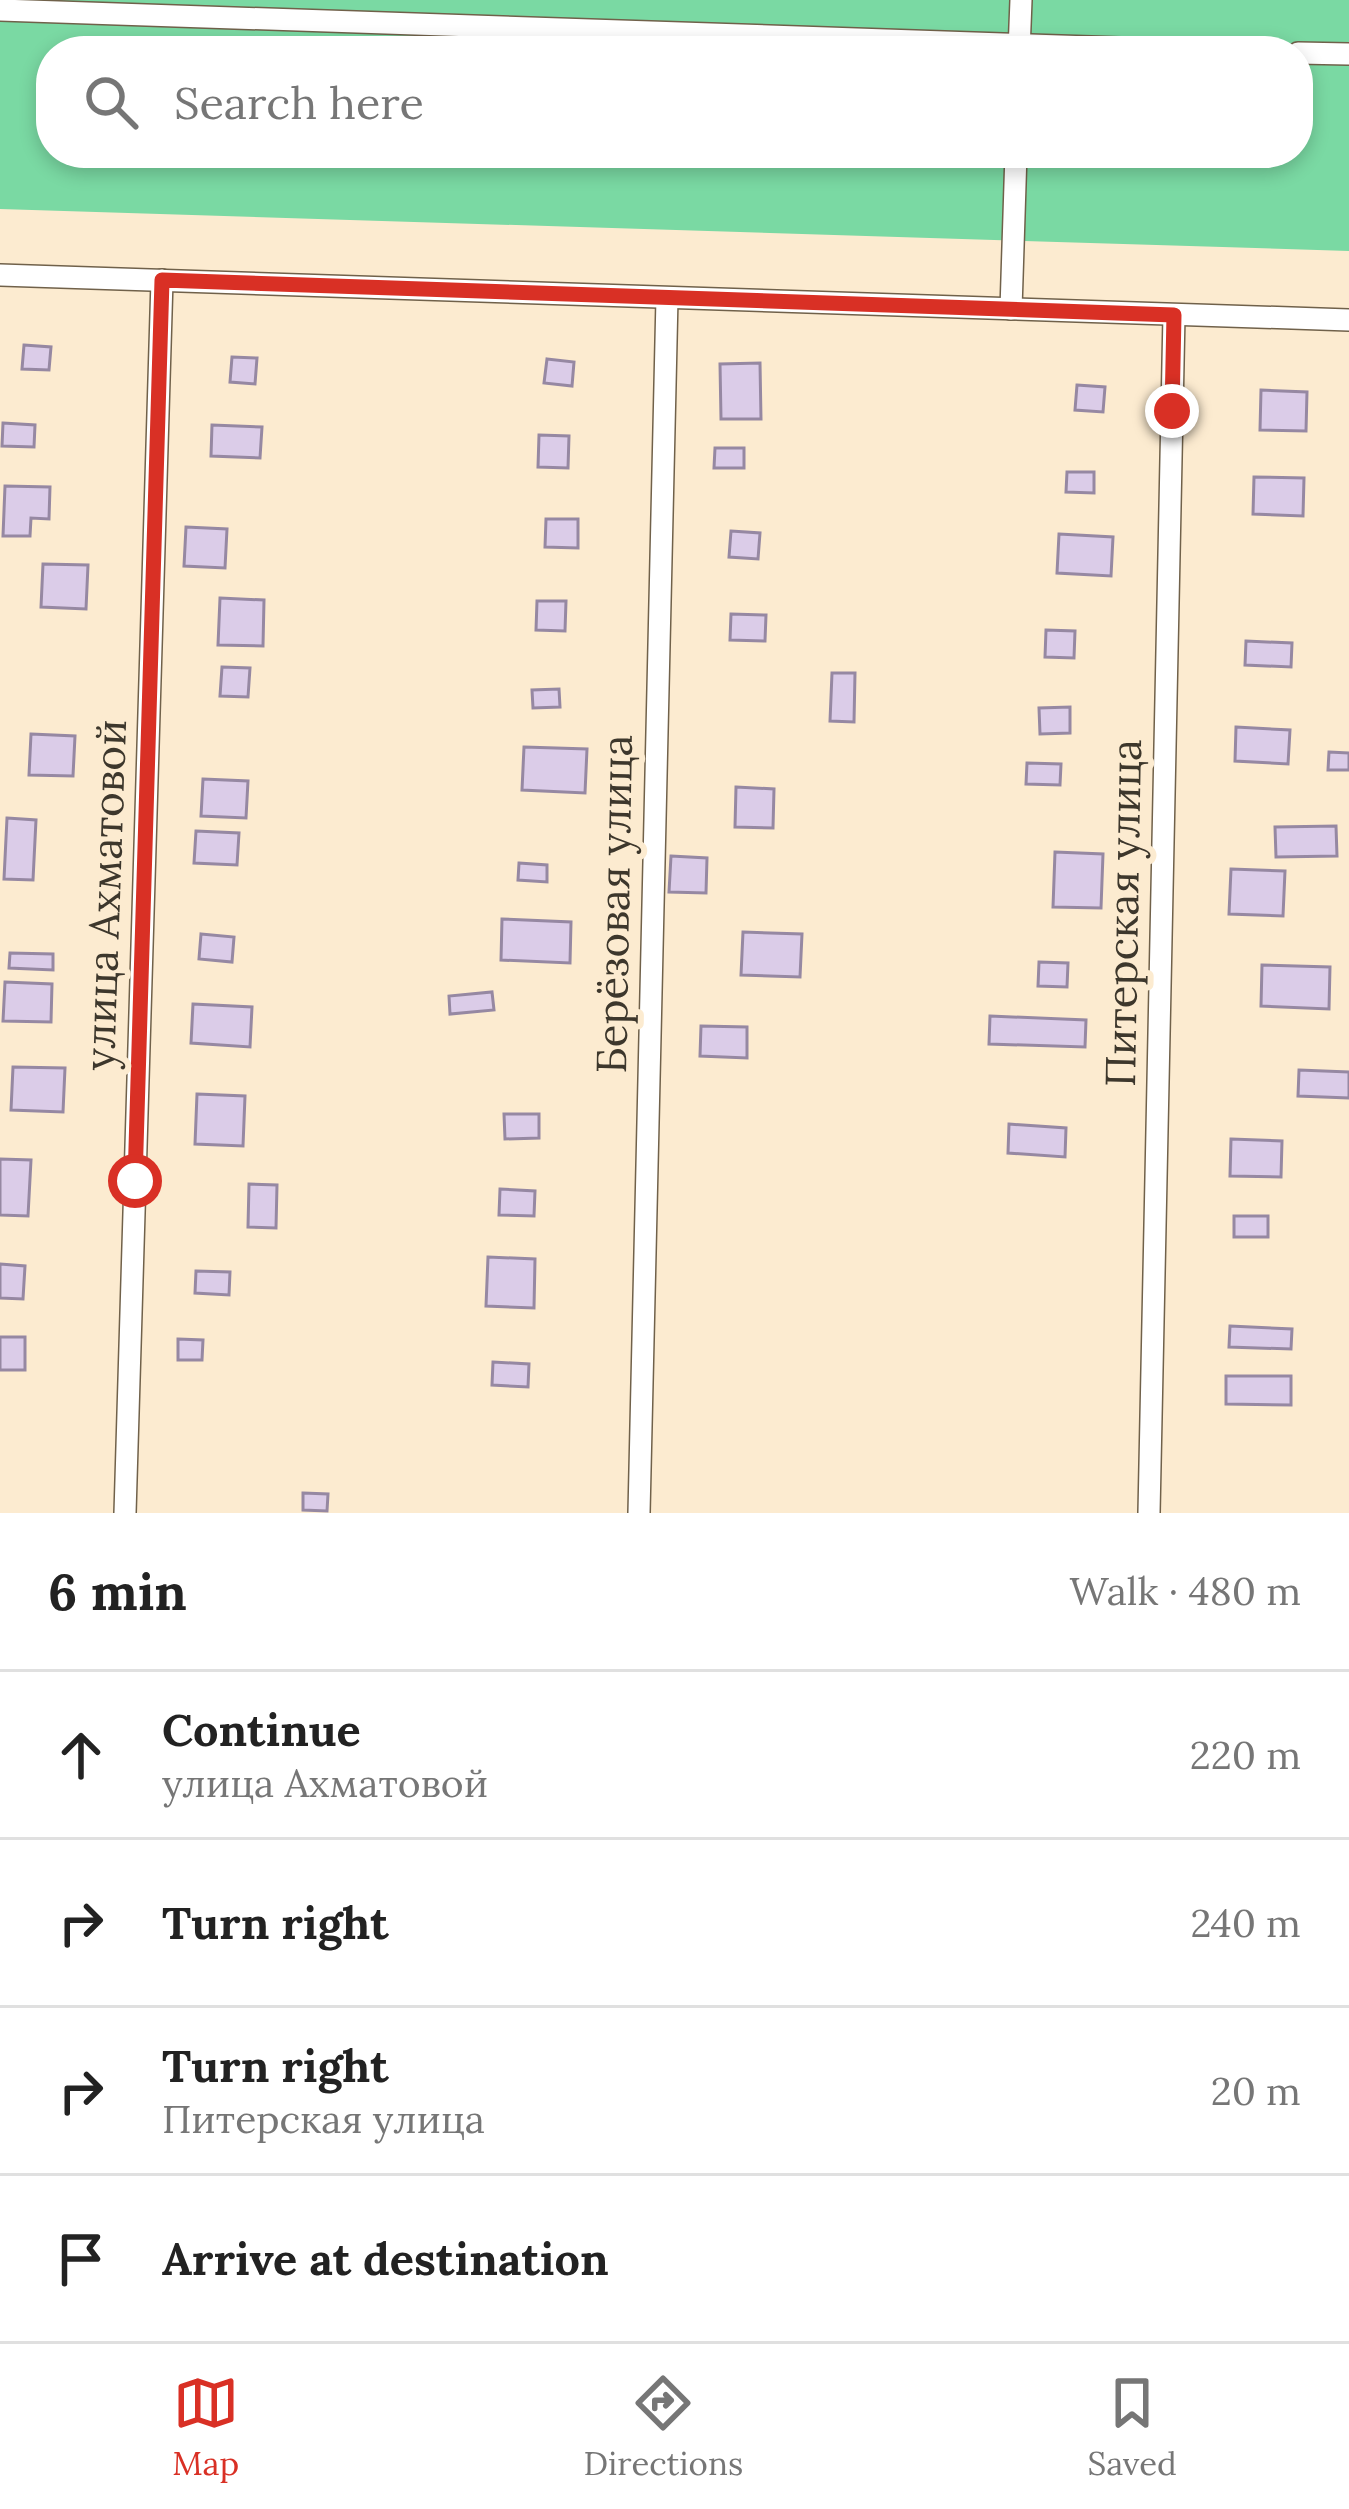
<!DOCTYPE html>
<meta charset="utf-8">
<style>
:root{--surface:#fff;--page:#f6f6f6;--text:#222;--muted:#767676;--line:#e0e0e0;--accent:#d93025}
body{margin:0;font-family:Lora,serif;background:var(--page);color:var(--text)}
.stop{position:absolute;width:36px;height:36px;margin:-27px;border:9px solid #d93025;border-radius:50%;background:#fff}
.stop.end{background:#d93025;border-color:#fff;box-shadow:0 3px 12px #0008}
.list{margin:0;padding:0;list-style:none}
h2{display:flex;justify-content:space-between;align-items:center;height:156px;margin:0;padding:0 48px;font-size:51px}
h2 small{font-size:39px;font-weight:400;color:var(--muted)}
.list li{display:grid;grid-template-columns:78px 1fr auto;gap:36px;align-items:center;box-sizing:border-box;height:168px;padding:0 48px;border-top:3px solid var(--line)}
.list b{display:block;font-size:45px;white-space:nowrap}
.list p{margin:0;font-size:39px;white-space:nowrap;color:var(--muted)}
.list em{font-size:39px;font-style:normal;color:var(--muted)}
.icon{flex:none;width:66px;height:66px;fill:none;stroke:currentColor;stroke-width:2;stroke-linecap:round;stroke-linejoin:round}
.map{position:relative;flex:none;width:1349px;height:1513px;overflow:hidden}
.search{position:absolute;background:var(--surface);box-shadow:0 6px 18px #0003;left:36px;right:36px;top:36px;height:132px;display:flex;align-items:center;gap:30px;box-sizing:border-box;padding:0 42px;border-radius:48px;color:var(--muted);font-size:45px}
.sheet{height:828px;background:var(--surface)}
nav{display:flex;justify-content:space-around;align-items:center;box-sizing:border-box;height:168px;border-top:3px solid var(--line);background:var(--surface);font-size:33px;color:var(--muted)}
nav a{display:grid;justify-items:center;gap:6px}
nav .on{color:var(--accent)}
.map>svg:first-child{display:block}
</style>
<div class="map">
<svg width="1349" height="1513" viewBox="0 0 1349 1513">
<rect width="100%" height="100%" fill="#fcebd0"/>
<!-- green -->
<path fill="#7ad9a3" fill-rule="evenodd" d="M0 0H1349V251L0 209ZM51 51H1298V153H51Z"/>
<!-- building -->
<g fill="#dbcce8" stroke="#9688a2" stroke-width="3">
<polygon points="24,345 51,347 49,370 22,369"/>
<polygon points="232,357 257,358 255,384 230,382"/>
<polygon points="547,359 574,362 572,386 544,383"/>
<polygon points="760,363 761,419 721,419 720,364"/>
<polygon points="1077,385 1105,387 1103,412 1075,410"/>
<polygon points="1261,390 1307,392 1306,431 1260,430"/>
<polygon points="3,423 35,425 34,447 2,446"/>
<polygon points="212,425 262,427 260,458 211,456"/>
<polygon points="539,435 569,436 568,468 538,467"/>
<polygon points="715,448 744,448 744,468 714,468"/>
<polygon points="1067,472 1094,472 1094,493 1066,492"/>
<polygon points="1254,477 1304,478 1303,516 1253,514"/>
<polygon points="5,486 50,487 49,519 31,518 30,536 3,536"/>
<polygon points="546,519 578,519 578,548 545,547"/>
<polygon points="186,527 227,529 225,568 184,566"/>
<polygon points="731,531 760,533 758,559 729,557"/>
<polygon points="1059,534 1113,537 1111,576 1057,573"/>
<polygon points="43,564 88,565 86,609 41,607"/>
<polygon points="220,598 264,600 263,646 218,645"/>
<polygon points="537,601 566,601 565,631 536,630"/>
<polygon points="731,614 766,615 765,641 730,640"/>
<polygon points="1046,630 1075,631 1074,658 1045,657"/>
<polygon points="1246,641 1292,643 1291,667 1245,665"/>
<polygon points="222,667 250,668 248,697 220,696"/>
<polygon points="832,673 855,673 854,722 830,721"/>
<polygon points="559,689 560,707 533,708 532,690"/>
<polygon points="1070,707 1070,733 1040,734 1039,708"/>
<polygon points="1236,727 1290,730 1288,764 1235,761"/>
<polygon points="31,734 75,736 73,776 29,775"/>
<polygon points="524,747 587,749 585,793 522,790"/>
<polygon points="1329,752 1349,753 1349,770 1328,770"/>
<polygon points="1027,763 1061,764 1060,785 1026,784"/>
<polygon points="203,779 248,781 246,818 201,816"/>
<polygon points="736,787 774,789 773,828 735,827"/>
<polygon points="7,818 36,820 33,880 4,879"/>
<polygon points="1336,826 1337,856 1276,857 1275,827"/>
<polygon points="196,831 239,833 237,865 194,863"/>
<polygon points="1055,852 1103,854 1101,908 1053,907"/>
<polygon points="671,856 707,858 706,893 669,892"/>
<polygon points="519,863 547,865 547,882 518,880"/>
<polygon points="1231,869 1285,871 1283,916 1229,914"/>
<polygon points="502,919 571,922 570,963 501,960"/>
<polygon points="743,932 802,934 800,977 741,975"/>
<polygon points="201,934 234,937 232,962 199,959"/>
<polygon points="10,953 53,954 53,970 9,968"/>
<polygon points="1039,962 1068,963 1067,987 1038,986"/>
<polygon points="1262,965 1330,967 1329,1009 1261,1006"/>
<polygon points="5,982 52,984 51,1022 3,1021"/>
<polygon points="492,992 494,1010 450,1014 449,996"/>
<polygon points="193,1004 252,1007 250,1047 191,1043"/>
<polygon points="990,1016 1086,1020 1085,1047 989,1044"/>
<polygon points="701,1026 747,1027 747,1058 700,1056"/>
<polygon points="13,1067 65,1068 63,1112 11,1110"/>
<polygon points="1299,1070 1349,1072 1349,1098 1298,1096"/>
<polygon points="197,1094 245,1096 243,1146 195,1144"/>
<polygon points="504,1114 539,1114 539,1138 505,1139"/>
<polygon points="1009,1124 1066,1128 1065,1157 1008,1153"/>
<polygon points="1231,1139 1282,1141 1281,1177 1230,1176"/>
<polygon points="0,1159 31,1160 28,1216 0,1215"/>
<polygon points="249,1184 277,1185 276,1228 248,1227"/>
<polygon points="500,1189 535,1191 534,1216 499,1215"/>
<rect x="1234" y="1216" width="34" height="21"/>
<polygon points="488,1257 535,1259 534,1308 486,1306"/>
<polygon points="0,1264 25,1266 23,1299 0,1298"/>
<polygon points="196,1271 230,1272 229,1295 195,1293"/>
<polygon points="1230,1326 1292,1329 1291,1349 1229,1347"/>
<rect x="0" y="1337" width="25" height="33"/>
<polygon points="178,1339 203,1340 202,1360 178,1360"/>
<polygon points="493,1362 529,1364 528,1387 492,1385"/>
<polygon points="1226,1376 1291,1376 1291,1405 1226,1404"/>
<polygon points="303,1493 328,1494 327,1511 303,1510"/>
</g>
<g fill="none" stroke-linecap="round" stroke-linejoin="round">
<!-- minor casing -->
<g stroke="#70614a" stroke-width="24">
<g id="minor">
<polyline points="0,10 1211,51"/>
<polyline points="1019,51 1021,0"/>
<polyline points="1298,53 1349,54"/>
<polyline points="0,275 1349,320"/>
<polyline points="1011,309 1016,153"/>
<polyline points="125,1513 162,280"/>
<polyline points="639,1513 667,298"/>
<polyline points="1149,1513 1174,315"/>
</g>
</g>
<!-- minor -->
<use href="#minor" stroke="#fff" stroke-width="21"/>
</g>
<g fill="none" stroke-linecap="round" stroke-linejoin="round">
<!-- route -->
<polyline stroke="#d93025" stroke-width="15" points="135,1181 162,280 1174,315 1172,411"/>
</g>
<g text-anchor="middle" stroke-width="12" stroke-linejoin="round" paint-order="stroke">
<!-- street labels -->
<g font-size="42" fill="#3d372c" stroke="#fcebd0">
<text transform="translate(105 895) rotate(-88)" y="15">улица Ахматовой</text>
<text transform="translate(614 904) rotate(-89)" y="15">Берёзовая улица</text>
<text transform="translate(1123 913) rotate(-89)" y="15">Питерская улица</text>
</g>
</g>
</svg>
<div class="stop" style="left:135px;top:1181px"></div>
<div class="stop end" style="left:1172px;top:411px"></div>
<div class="search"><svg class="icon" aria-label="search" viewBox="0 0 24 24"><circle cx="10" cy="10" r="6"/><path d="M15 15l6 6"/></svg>Search here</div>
</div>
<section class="sheet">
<h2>6 min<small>Walk · 480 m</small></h2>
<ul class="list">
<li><svg class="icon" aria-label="ahead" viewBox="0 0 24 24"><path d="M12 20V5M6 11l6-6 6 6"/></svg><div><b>Continue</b><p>улица Ахматовой</p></div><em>220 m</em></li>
<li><svg class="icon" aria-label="right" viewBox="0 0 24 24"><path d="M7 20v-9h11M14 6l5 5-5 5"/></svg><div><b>Turn right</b></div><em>240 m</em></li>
<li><svg class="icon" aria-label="right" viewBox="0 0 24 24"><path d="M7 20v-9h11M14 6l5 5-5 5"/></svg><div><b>Turn right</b><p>Питерская улица</p></div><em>20 m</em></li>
<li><svg class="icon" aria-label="arrive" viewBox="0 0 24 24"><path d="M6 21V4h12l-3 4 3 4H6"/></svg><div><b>Arrive at destination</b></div></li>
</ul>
</section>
<nav>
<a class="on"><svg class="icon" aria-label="map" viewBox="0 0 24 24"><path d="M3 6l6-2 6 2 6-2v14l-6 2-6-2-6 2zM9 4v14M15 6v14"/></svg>Map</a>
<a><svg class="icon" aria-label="directions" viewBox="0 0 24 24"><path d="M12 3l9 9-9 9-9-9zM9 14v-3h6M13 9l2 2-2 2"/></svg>Directions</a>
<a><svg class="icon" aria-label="saved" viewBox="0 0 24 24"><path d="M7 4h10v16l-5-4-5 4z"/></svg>Saved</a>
</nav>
